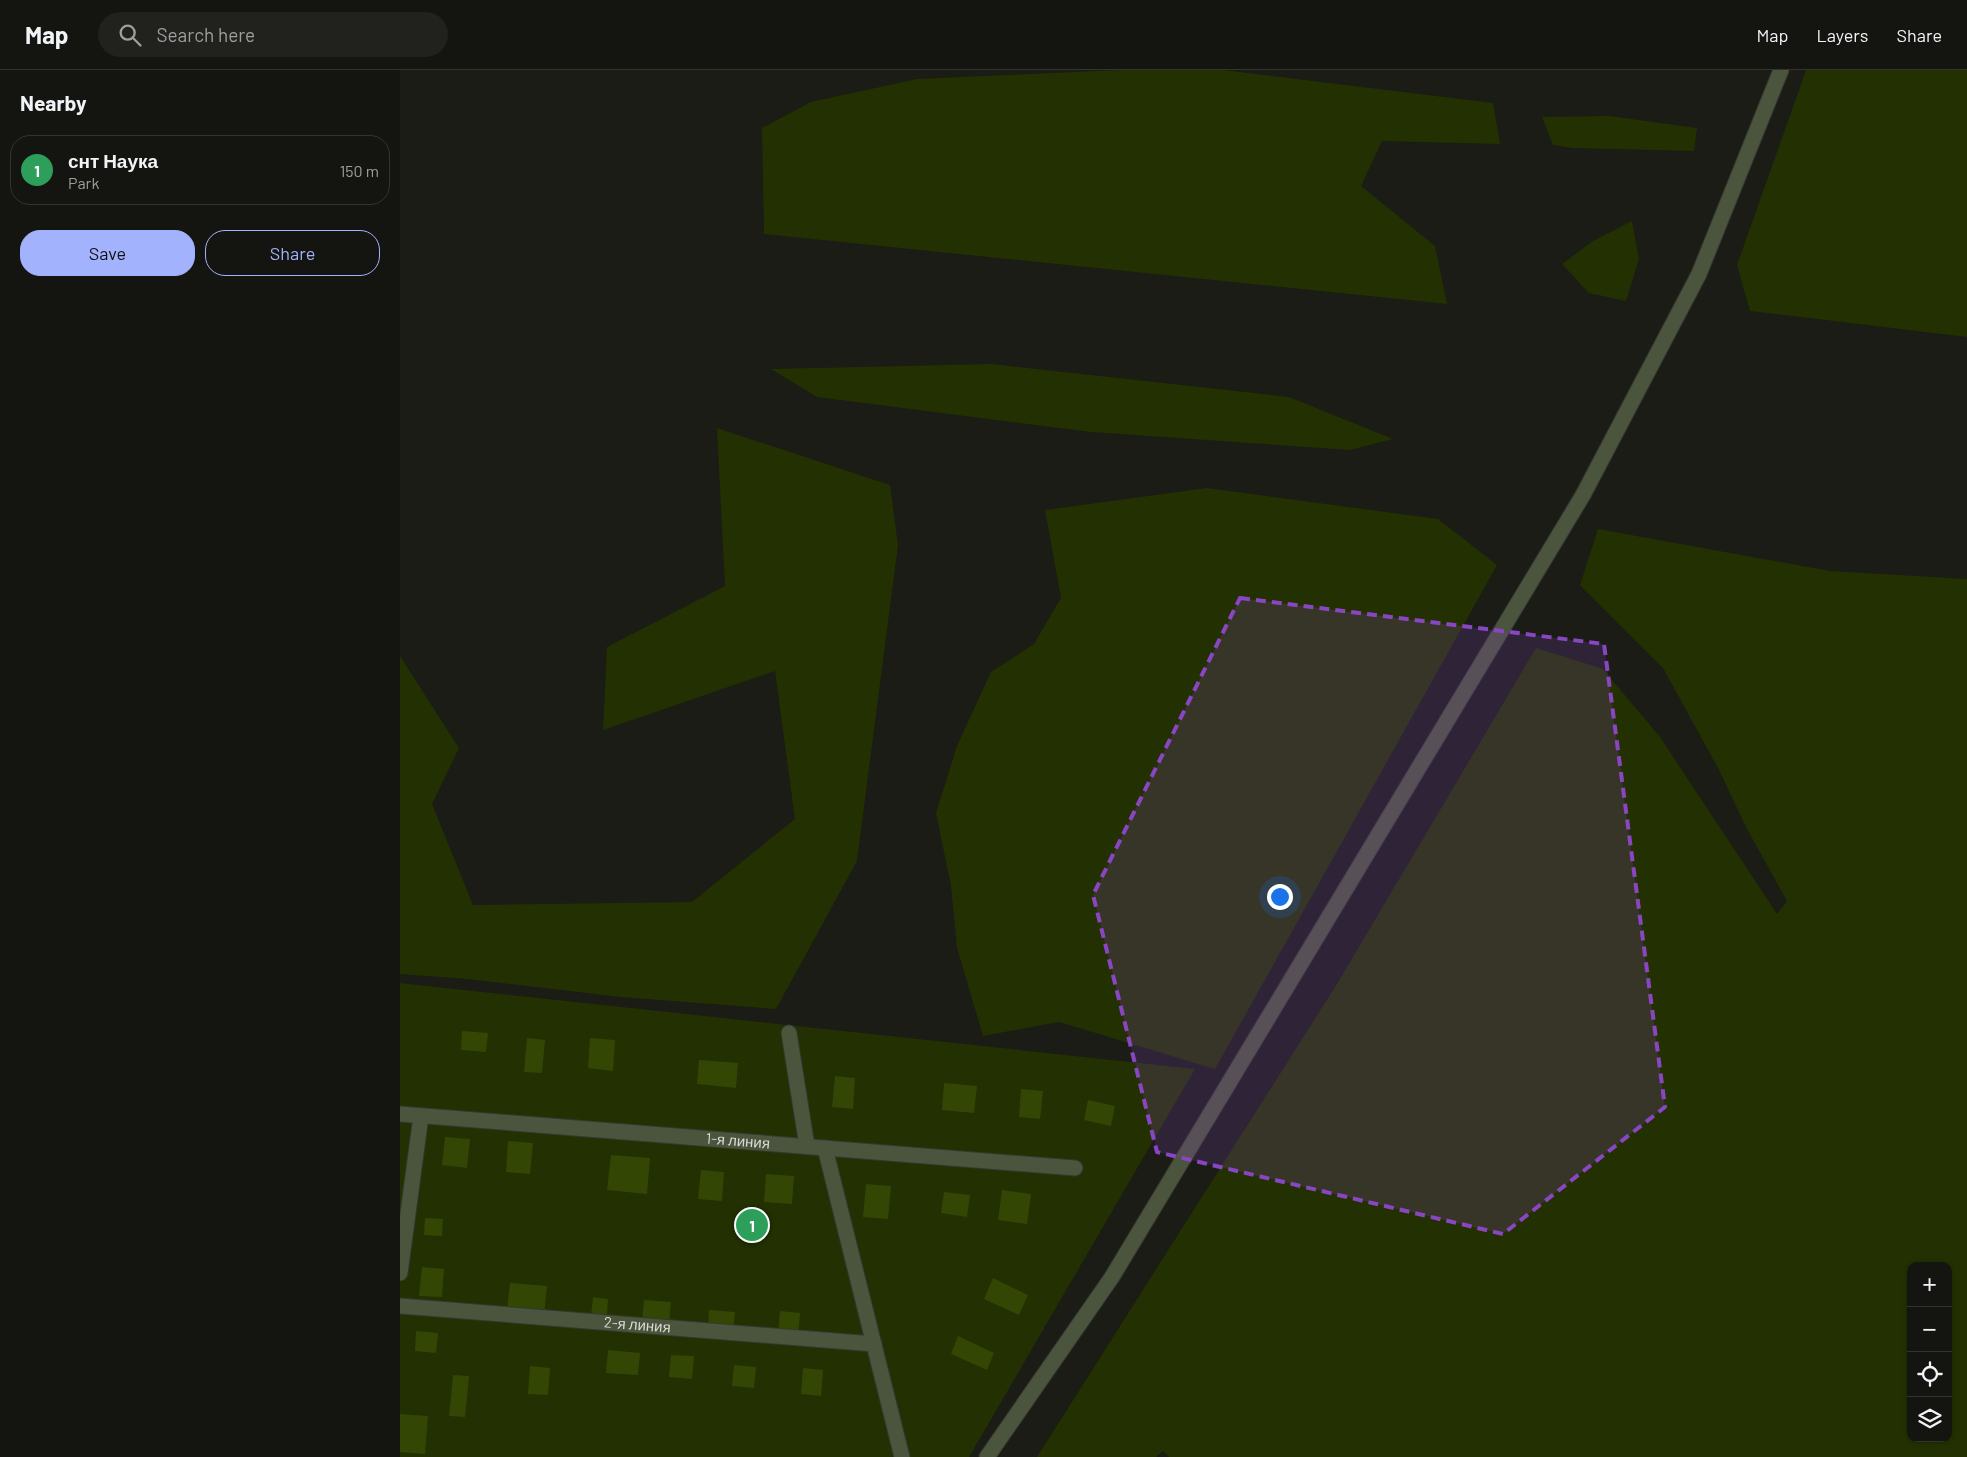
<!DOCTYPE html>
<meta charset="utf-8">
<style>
:root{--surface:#141510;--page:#21221e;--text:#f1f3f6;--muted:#9d9f9f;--line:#333430;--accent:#a2b2fd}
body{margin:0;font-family:Barlow,sans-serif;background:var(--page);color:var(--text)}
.controls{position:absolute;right:15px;bottom:15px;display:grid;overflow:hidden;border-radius:10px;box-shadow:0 1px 4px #0004}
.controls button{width:45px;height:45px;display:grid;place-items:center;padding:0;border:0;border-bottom:1px solid var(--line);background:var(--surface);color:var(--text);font:25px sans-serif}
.you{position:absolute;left:879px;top:826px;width:18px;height:18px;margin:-12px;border:4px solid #fff;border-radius:50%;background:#1a73e8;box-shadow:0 0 0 8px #1a73e833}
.badge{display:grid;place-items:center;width:32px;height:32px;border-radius:50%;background:var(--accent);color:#fff;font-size:16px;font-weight:700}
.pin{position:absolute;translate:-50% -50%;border:2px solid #fff;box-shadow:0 1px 5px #0006}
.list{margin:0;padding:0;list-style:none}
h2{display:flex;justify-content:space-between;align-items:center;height:65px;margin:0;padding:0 20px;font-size:21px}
h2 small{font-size:16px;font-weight:400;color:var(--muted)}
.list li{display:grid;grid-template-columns:32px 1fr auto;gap:15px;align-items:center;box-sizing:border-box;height:70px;margin:0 10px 10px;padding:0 10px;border:1px solid var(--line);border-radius:20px}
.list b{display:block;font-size:19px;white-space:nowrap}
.list p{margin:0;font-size:16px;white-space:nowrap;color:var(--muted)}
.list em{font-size:16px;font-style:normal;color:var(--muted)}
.actions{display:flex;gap:10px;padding:15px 20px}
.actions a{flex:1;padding:11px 0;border:1px solid var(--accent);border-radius:20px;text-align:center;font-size:18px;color:var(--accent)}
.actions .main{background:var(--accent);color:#111}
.icon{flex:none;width:28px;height:28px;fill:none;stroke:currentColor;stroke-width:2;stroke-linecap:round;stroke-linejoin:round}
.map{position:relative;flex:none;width:1567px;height:1387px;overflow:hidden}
header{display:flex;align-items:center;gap:30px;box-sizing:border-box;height:70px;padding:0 25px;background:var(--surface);border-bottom:1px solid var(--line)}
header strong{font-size:24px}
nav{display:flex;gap:28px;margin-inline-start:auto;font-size:18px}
.search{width:350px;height:45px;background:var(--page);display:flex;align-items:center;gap:12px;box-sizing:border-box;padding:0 18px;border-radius:28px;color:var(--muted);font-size:19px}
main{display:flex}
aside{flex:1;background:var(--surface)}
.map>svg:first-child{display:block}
</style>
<header>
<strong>Map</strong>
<div class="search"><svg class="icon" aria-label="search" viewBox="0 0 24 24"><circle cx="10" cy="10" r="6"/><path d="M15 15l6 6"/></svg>Search here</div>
<nav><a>Map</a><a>Layers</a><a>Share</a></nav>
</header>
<main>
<aside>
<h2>Nearby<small></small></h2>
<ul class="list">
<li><span class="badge" style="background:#2e9e5b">1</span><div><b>снт Наука</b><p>Park</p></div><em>150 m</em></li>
</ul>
<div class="actions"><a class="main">Save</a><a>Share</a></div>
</aside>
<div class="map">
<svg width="1567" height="1387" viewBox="0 0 1567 1387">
<rect width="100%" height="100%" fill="#1a1c15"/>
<!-- green -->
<g fill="#233002" fill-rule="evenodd">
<polygon points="721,0 823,0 1093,33 1100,74 982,71 961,116 1035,176 1047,234 364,164 362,58 411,32 517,9"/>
<polygon points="1406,0 1567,0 1567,267 1350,241 1337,195"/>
<polygon points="1209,46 1297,58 1294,81 1173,78 1153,75 1142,47"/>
<polygon points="1232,151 1239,189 1226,231 1189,223 1162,194 1193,171"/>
<polygon points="591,294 889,327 993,369 950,380 691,362 417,327 371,299"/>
<polygon points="317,358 490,415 498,475 457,791 376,939 221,927 68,909 0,904 0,586 59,678 32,734 73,835 292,832 395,749 375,601 203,660 207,577 325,516"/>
<polygon points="807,418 1038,449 1097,495 815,999 659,952 583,966 557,878 551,816 536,743 557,676 591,602 634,574 661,528 645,440"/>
<path d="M1198 459 1430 501 1567 509V1387H769L763 1381 756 1387H637L937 914 1136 578 1203 599 1260 667 1377 844 1387 831 1347 759 1318 698 1263 598 1180 515ZM1511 1196H1548V1368H1511Z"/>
<polygon points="0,913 795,999 569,1387 0,1387"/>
</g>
<!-- building -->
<g fill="#344604">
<polygon points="62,961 88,963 86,982 61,980"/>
<polygon points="127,968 145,970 142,1003 124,1002"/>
<polygon points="190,968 215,970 213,1001 188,998"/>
<polygon points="299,990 338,993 336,1018 297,1014"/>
<polygon points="435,1006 455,1008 453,1039 432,1037"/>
<polygon points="544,1013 577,1016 574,1043 542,1040"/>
<polygon points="621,1019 643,1021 640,1049 619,1047"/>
<polygon points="688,1030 715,1036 711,1056 684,1050"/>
<polygon points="45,1067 70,1069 67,1098 42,1095"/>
<polygon points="108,1071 133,1073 130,1104 106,1102"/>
<polygon points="211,1085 250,1088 247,1124 207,1120"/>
<polygon points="301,1100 324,1102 322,1131 298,1129"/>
<polygon points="366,1104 394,1106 392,1134 364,1132"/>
<polygon points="466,1114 491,1116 488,1149 463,1147"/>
<polygon points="602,1120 631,1124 627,1154 598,1150"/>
<polygon points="544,1122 570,1125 567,1147 541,1143"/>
<polygon points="25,1148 43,1149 42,1166 24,1165"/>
<polygon points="22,1197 44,1199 42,1227 19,1226"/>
<polygon points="593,1208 628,1225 619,1245 584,1229"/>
<polygon points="110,1213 147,1216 144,1245 107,1241"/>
<polygon points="193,1227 208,1229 207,1246 191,1246"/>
<polygon points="244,1230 271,1232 269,1253 242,1251"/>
<polygon points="309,1240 335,1242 333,1260 308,1258"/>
<polygon points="380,1241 400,1243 398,1267 378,1265"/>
<polygon points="16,1261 38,1263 36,1283 15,1281"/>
<polygon points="558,1266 594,1283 587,1300 551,1284"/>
<polygon points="208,1280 240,1283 238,1305 206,1303"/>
<polygon points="271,1285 294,1286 292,1309 269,1307"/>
<polygon points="334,1295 356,1297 354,1318 332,1316"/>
<polygon points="130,1296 150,1298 148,1325 128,1324"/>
<polygon points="403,1298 423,1300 421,1326 401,1324"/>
<polygon points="53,1305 69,1306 65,1347 49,1346"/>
<polygon points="0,1344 28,1346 25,1384 0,1382"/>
</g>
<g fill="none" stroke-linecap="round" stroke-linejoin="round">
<!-- minor casing -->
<g stroke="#353730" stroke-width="17">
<g id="minor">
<polyline points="389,963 407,1076"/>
<path id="s1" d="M0 1044 675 1098"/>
<polyline points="425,1078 502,1387"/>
<polyline points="0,1203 21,1046"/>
<path id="s2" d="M0 1236 474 1274"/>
<polyline points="587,1387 712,1207 1183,425 1299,204 1381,0"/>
</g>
</g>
<!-- minor -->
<use href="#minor" stroke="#4b543c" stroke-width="15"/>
</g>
<!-- marked area -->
<path fill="#8946c2" fill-opacity="0.2" stroke="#8946c2" stroke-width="4" stroke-dasharray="10 6" stroke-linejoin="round" d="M840 528 1204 574 1265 1037 1103 1164 757 1082 693 825Z"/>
<g text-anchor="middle" stroke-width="4" stroke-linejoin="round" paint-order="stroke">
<!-- street labels -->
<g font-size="15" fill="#d9dbd6" stroke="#1a1c15">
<text dy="5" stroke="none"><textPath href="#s1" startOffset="339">1-я линия</textPath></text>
<text dy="5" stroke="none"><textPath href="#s2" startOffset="238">2-я линия</textPath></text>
</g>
</g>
</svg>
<div class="controls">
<button>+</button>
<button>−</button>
<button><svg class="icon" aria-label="locate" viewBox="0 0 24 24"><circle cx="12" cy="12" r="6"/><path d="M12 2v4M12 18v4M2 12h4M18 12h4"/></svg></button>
<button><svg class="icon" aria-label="layers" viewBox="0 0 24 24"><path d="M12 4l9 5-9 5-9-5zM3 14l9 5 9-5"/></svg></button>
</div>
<div class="you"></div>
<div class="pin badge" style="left:352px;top:1155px;background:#2e9e5b">1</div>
</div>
</main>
